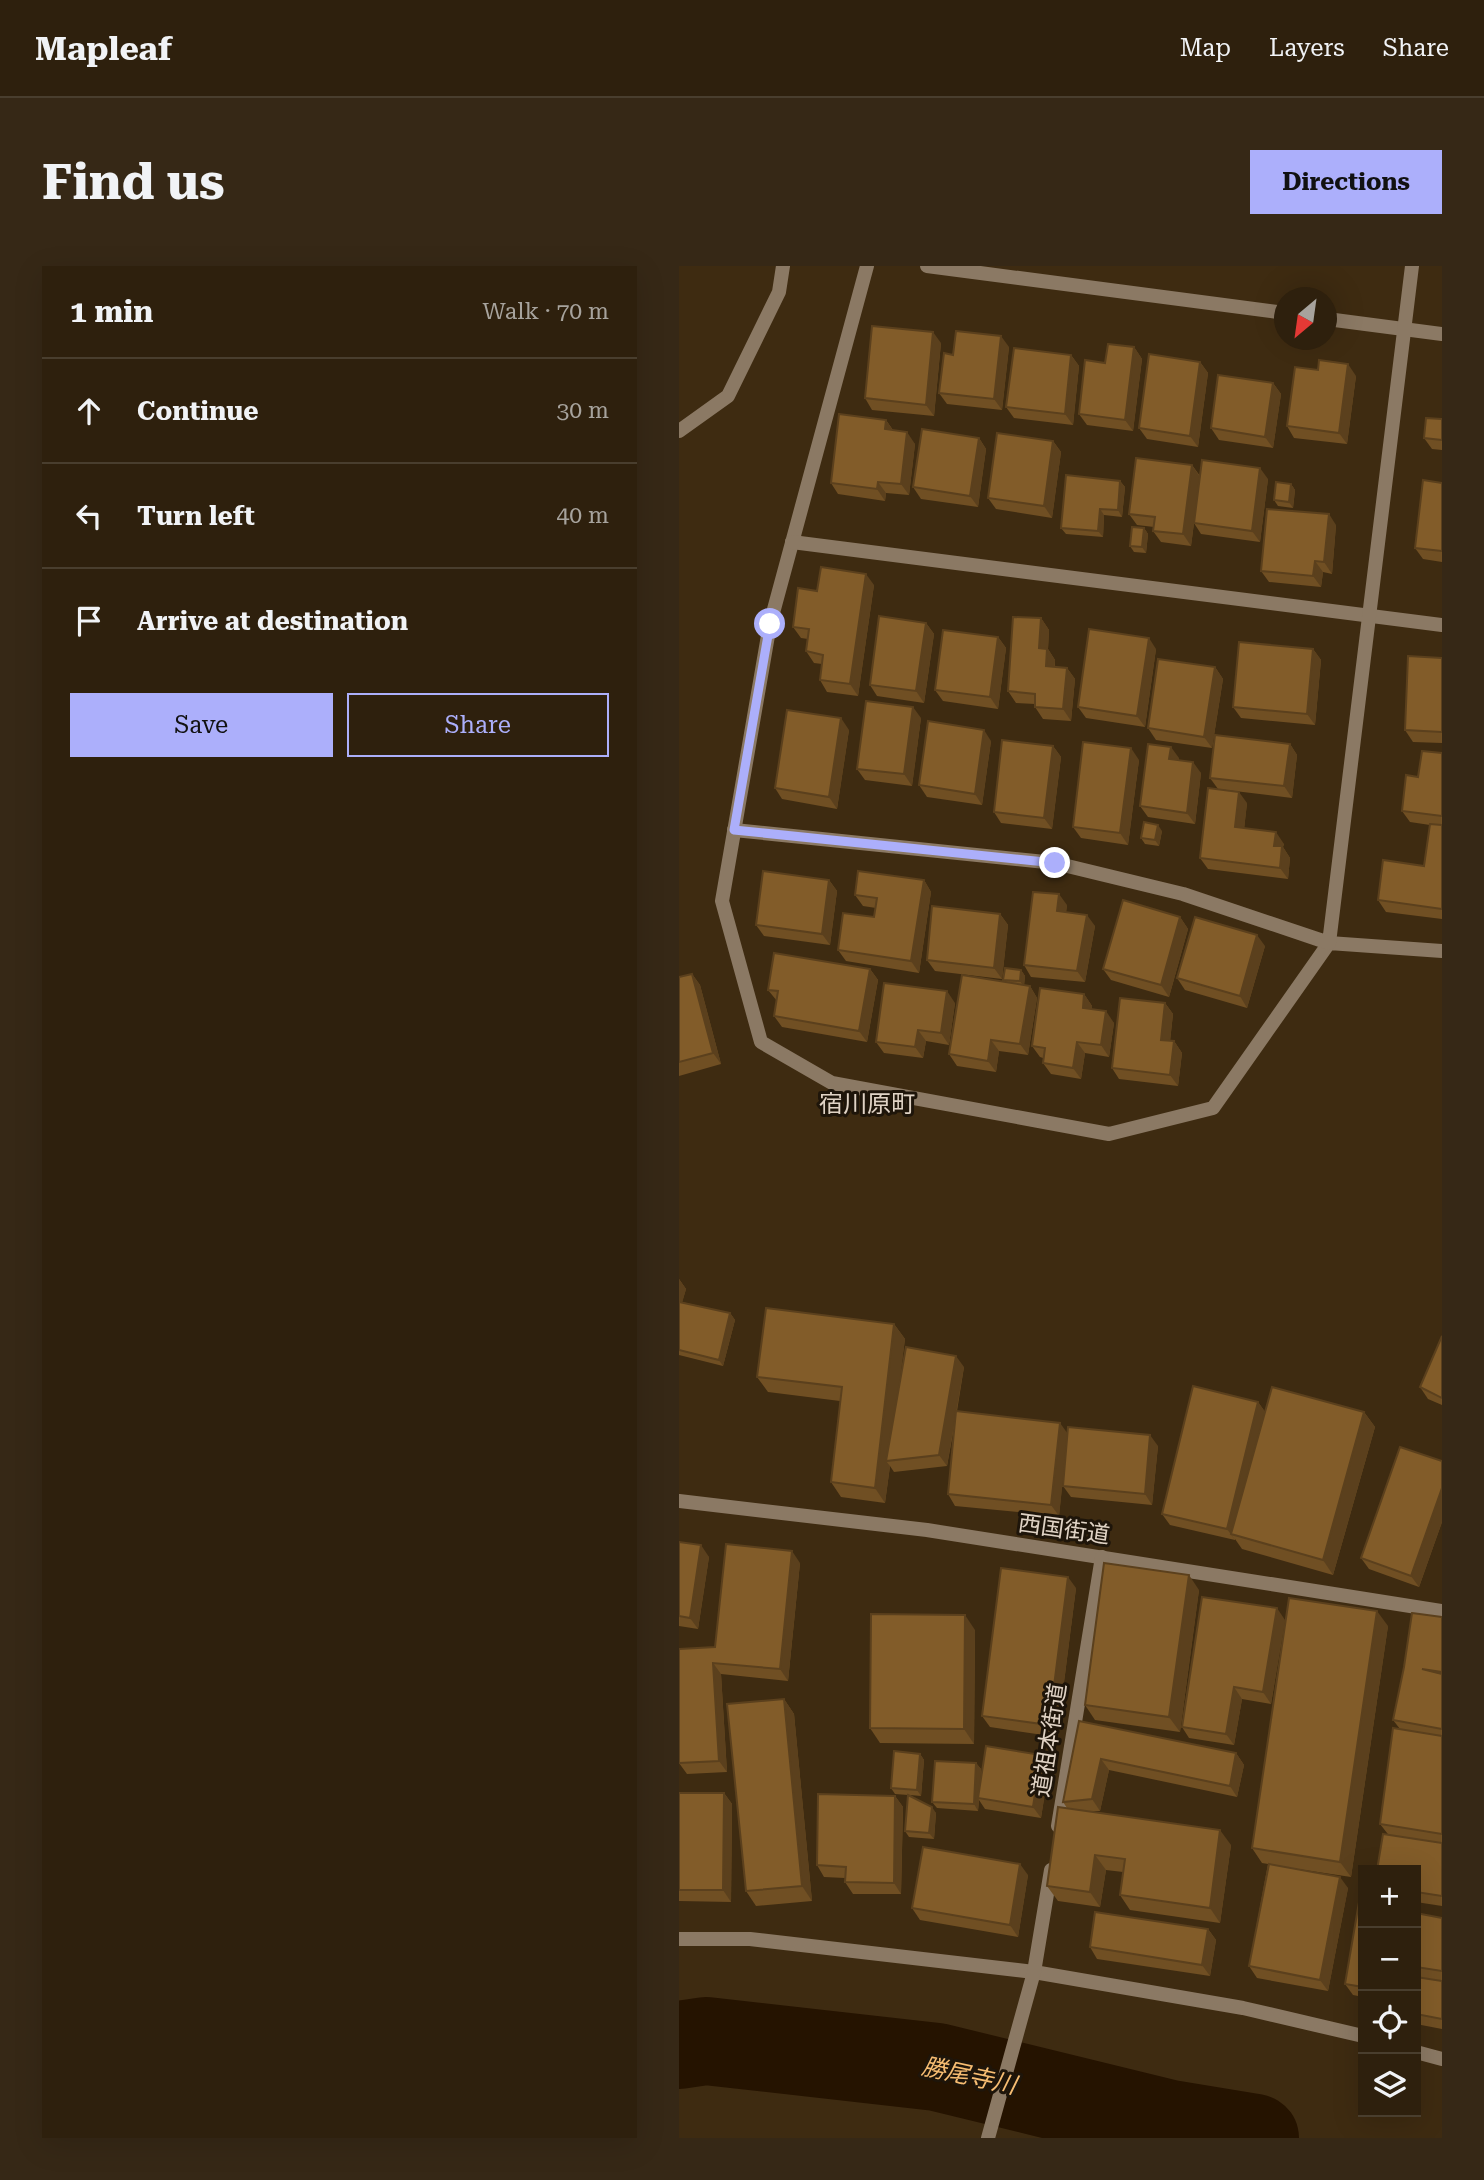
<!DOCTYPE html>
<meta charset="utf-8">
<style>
:root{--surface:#2e200d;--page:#362816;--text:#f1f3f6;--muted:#a7a39d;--line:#493e2e;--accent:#acaffb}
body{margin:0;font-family:"Roboto Serif","Noto Sans JP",serif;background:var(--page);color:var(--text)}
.controls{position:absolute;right:21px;bottom:21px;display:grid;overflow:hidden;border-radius:0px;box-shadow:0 7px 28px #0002}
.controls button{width:63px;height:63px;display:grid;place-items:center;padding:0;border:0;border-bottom:2px solid var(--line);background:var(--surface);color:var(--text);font:35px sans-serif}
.compass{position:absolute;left:595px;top:21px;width:63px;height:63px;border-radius:50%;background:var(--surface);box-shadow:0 7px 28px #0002;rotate:209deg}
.stop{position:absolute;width:21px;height:21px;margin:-16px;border:5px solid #acaffb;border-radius:50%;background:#fff}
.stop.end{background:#acaffb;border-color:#fff;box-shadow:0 2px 7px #0008}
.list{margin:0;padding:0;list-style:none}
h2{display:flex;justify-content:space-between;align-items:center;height:91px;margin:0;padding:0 28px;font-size:30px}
h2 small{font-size:23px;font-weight:400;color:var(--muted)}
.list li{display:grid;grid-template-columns:46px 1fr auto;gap:21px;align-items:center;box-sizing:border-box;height:105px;padding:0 28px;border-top:2px solid var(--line)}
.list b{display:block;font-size:26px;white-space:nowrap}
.list em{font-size:23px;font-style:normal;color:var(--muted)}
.actions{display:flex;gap:14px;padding:21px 28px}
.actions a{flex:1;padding:16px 0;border:2px solid var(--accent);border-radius:0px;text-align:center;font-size:24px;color:var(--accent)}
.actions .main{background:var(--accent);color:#111}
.icon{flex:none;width:38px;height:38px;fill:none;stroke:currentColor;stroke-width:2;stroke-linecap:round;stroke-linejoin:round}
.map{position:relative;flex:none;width:763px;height:1872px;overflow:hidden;border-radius:0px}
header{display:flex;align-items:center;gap:42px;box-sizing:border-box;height:98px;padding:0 35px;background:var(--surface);border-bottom:2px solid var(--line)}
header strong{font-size:33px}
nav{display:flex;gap:38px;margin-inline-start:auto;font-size:24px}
.intro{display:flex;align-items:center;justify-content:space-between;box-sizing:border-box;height:168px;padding:0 42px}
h1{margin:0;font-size:49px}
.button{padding:18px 32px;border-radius:0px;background:var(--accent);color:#111;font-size:24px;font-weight:700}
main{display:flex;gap:42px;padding:0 42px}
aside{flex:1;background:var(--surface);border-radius:0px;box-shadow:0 7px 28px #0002}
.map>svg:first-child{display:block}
</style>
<header>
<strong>Mapleaf</strong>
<nav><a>Map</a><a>Layers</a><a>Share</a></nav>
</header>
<div class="intro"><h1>Find us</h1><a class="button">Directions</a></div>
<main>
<aside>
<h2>1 min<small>Walk · 70 m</small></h2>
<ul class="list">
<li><svg class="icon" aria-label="ahead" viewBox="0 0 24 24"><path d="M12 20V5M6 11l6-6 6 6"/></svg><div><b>Continue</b></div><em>30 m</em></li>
<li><svg class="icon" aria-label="left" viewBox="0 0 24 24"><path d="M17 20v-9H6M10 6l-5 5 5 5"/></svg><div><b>Turn left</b></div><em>40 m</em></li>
<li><svg class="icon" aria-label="arrive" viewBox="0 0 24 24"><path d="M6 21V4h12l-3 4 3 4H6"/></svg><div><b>Arrive at destination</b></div></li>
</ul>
<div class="actions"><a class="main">Save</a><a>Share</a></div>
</aside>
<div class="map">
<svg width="763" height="1872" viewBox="0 0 763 1872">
<rect width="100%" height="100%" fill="#3e2b11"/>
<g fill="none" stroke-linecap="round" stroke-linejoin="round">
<!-- river -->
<polyline stroke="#251300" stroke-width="88" points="0,1779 27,1775 258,1801 491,1858 576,1872"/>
<!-- minor -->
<g stroke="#8b7964" stroke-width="14">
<polyline points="188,0 91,358 43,635 82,776 153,817 430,868 534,842 650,677 763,685"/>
<polyline points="248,0 606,47"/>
<polyline points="648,53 763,68"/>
<polyline points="0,165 49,130 100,26 104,0"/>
<polyline points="113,276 763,359"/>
<polyline points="55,564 376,597 504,628 650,677 733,0"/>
<polyline points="0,1235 248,1264 763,1345"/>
<polyline points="379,1560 423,1291"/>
<polyline points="0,1673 71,1673 355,1706 564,1742 684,1770"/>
<polyline points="737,1786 763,1793"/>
<polyline points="309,1872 355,1706 372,1604"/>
</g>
</g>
<!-- wall -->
<g fill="#704f23">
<polygon points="262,77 255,150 193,144 186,132"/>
<polygon points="330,81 323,144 268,138 260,127"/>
<polygon points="455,81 463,93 454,165 408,159 400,148"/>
<polygon points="392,89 400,100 394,159 335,152 327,141"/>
<polygon points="521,96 529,107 519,181 468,173 460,162"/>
<polygon points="677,110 668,178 615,172 608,160"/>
<polygon points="594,117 602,128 594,182 540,174 532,162"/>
<polygon points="763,153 763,184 753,183 745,172"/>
<polygon points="207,154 214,164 236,178 230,229 207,227 206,235 159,228 152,217"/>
<polygon points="300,172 307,183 299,241 242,233 234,221"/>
<polygon points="374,175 382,186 373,252 317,243 309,232"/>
<polygon points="513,199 521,210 589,213 581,276 522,268 515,257 512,280 482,276 474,265 475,261 458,259 450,248"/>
<polygon points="441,215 446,221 443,251 425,249 424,271 387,268 382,262"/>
<polygon points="763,217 763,296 744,293 736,282"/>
<polygon points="612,218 616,224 614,242 599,240 595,234"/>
<polygon points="657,259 653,308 644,306 642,321 590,316 582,305"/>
<polygon points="465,262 469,268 467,287 455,286 451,280"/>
<polygon points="195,319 179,430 148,426 141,414 143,398 135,397 127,385 129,373 122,372 114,361 138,325"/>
<polygon points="362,352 370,364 369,383 376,394 376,401 388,402 396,413 392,455 364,453 356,441 356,438 337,437 329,425"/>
<polygon points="247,357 255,368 245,437 198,430 191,419"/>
<polygon points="319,371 327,382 319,443 264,435 256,424"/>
<polygon points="477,383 466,461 407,452 399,441"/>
<polygon points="634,383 642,394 636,459 562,452 554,441"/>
<polygon points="763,392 763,477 734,476 726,464"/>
<polygon points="536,401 544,413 533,482 477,474 469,462"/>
<polygon points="242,452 233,520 186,514 178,503"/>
<polygon points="170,464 158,543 103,533 96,522"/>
<polygon points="312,475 303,539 248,531 240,519"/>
<polygon points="611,478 618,489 613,532 539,523 531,512"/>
<polygon points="374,480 382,491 373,563 322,557 315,546"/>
<polygon points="763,487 763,653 707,646 699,634 745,600 751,559 731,556 723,545 739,511"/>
<polygon points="500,492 500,494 522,507 516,558 469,551 461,540"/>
<polygon points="460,494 449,579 402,572 394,561"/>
<polygon points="568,537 565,563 605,578 604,581 611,592 609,613 529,603 521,592"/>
<polygon points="483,565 480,580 466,578 462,572"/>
<polygon points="150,614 158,625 151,679 85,670 77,659"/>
<polygon points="245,614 252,626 240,707 167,695 159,684 195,651 197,642 184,640 176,629"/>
<polygon points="388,639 387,646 416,660 406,716 352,711 345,699"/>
<polygon points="321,648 329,659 323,713 256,705 248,694"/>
<polygon points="501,651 509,663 490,731 432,714 424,703"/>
<polygon points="586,680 568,742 506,724 498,712"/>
<polygon points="191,703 199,714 188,776 103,761 95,750 98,735 89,724"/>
<polygon points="342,704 346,710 345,719 351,720 358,732 349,789 320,785 317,806 278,800 270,788 325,716 324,714"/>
<polygon points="13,708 21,719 42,798 0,810 0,711"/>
<polygon points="405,728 413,740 413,743 435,757 430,791 406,787 402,813 372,808 364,797 364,792 361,791 353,780"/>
<polygon points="276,737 270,779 247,775 244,792 205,787 197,776"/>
<polygon points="486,737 494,748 491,775 495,775 503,787 499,820 440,813 433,802"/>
<polygon points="0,1013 7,1023 3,1036 51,1047 56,1054 44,1100 0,1089"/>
<polygon points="215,1058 226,1073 220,1117 285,1101 278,1145 388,1167 479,1180 473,1239 392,1231 384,1220 385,1200 380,1250 276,1240 269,1228 277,1151 268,1200 215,1206 211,1200 206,1237 162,1231 152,1216 161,1135 89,1126 78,1111"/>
<polygon points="763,1070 763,1139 749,1133 741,1121"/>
<polygon points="579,1136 586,1146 685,1146 696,1161 654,1309 563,1283 556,1273 556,1274 491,1259 483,1248"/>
<polygon points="763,1195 763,1256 740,1321 690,1303 682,1292"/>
<polygon points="0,1276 30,1291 19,1363 0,1360"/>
<polygon points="121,1297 109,1415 42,1408 48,1506 8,1508 0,1497 36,1381"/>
<polygon points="397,1322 378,1471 311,1461 303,1450"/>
<polygon points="520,1324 501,1466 416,1454 406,1439"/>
<polygon points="763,1351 763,1640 737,1636 737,1604 701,1558 721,1463 714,1454"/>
<polygon points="606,1354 592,1438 563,1433 555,1479 510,1472 503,1461"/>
<polygon points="709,1360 672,1611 612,1602 669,1622 649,1725 578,1712 570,1700 589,1598 583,1597 573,1582"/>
<polygon points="296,1364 295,1478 201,1477 191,1462"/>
<polygon points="105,1433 115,1448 133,1635 77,1640 67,1625"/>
<polygon points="400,1455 557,1487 565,1499 558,1531 430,1504 421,1545 412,1545 552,1579 541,1657 451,1644 441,1629 444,1606 427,1604 421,1641 379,1635 368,1620 388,1542 384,1536"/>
<polygon points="241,1488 245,1494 242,1530 231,1529 257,1547 255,1573 230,1571 226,1565 229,1529 216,1528 212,1522"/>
<polygon points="297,1497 302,1503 301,1517 370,1501 362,1552 306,1543 300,1534 299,1545 258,1542 253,1536"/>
<polygon points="0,1527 45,1527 53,1538 52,1636 0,1635"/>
<polygon points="216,1530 224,1541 222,1628 174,1628 166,1616 166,1612 145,1611 138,1599"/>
<polygon points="349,1609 339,1671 241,1654 233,1642"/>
<polygon points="684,1636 684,1731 674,1729 666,1718"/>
<polygon points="737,1647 763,1652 763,1763 737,1758"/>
<polygon points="529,1663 537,1674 531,1710 418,1693 411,1681"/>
</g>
<!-- shaded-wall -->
<g fill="#5b401d">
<polygon points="254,66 262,77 255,150 247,139"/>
<polygon points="322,70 330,81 323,144 315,133"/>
<polygon points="455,81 463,93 454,165 446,154"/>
<polygon points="392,89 400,100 394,159 386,148"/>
<polygon points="521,96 529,107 519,181 511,170"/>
<polygon points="669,98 677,110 668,178 660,167"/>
<polygon points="594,117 602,128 594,182 586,171"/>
<polygon points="207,154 215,166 206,163"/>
<polygon points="228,166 236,178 230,229 222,218"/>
<polygon points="300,172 307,183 299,241 291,230"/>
<polygon points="374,175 382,186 373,252 365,240"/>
<polygon points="513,199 521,211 512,280 504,268"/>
<polygon points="581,202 589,213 581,276 573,265"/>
<polygon points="441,215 446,221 443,251 439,244"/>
<polygon points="199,216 207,227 206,235 198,223"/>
<polygon points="612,218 616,224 614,242 610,236"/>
<polygon points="421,243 425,249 424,271 419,265"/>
<polygon points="650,248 657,259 653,308 645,296"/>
<polygon points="465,262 469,268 467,287 463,281"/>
<polygon points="636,295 644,306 642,321 634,310"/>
<polygon points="187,308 195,319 179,430 171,418"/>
<polygon points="362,352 370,364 369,383 376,394 375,412 367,400 360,382"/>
<polygon points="247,357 255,368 245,437 237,425"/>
<polygon points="319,371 327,382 319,443 311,431"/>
<polygon points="470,372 477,383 466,461 458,450"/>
<polygon points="634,383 642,394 636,459 628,448"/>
<polygon points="536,401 544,413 533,482 525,471"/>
<polygon points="388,402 396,413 392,455 384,443"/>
<polygon points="234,441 242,452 233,520 225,508"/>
<polygon points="162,452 170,464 158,543 150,531"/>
<polygon points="305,464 312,475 303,539 296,528"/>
<polygon points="611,478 618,489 613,532 605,520"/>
<polygon points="374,480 382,491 373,563 365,552"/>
<polygon points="492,481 500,492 498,504 490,493"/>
<polygon points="452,482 460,494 449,579 441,567"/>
<polygon points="514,496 522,507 516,558 508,547"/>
<polygon points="560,526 568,537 564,573 556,561"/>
<polygon points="479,559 483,565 480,580 476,574"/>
<polygon points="597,566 605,578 604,581 611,592 609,613 601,602 595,580"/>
<polygon points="150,614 158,625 151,679 143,668"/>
<polygon points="245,614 252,626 240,707 232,695"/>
<polygon points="380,628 388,639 386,656 378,645"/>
<polygon points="321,648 329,659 323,713 315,702"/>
<polygon points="408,649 416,660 406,716 398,705"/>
<polygon points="501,651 509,663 490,731 482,719"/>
<polygon points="578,669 586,680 568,742 561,730"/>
<polygon points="191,703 199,714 188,776 180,765"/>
<polygon points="342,704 346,710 345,721 341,715"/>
<polygon points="13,708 21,719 42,798 34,787"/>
<polygon points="351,720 358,732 349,789 341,778"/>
<polygon points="268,725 276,737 270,779 262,767"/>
<polygon points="405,728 413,740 412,753 404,742"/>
<polygon points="486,737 494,748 490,785 482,774"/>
<polygon points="427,745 435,757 430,791 422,779"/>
<polygon points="239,764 247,775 244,792 236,781"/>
<polygon points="312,774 320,785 317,806 309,795"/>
<polygon points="495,775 503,787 499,820 491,809"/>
<polygon points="398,776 406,787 402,813 394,802"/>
<polygon points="0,1013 7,1023 0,1048"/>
<polygon points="51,1047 56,1054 44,1100 40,1094"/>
<polygon points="215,1058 226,1073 211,1195 207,1195 211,1200 206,1237 196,1222"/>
<polygon points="277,1090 285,1101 268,1200 260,1189"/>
<polygon points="579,1136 587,1147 552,1268 556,1274 548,1263"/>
<polygon points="685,1146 696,1161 654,1309 644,1294"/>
<polygon points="381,1157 389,1168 380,1250 372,1239"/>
<polygon points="471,1169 479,1180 473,1239 466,1228"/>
<polygon points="763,1222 763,1256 740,1321 732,1310"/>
<polygon points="22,1279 30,1291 19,1363 11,1352"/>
<polygon points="113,1285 121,1297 109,1415 101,1403"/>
<polygon points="510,1309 520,1324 501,1466 490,1451"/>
<polygon points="389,1311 397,1322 378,1471 370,1459"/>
<polygon points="598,1342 606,1354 592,1438 584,1426"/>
<polygon points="698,1345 709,1360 672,1611 661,1596"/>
<polygon points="286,1349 296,1364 295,1478 285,1463"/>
<polygon points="34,1397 42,1408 48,1506 40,1495"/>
<polygon points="555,1421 563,1433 555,1479 547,1468"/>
<polygon points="105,1433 115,1448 133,1635 123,1620"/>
<polygon points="557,1487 565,1499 558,1531 551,1520"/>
<polygon points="241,1488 245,1494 242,1530 238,1524"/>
<polygon points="362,1489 370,1501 362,1552 354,1541"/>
<polygon points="422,1493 430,1504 421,1545 413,1533"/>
<polygon points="297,1497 302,1503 300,1532 299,1532 300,1534 299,1545 295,1538"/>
<polygon points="45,1527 53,1538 52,1636 44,1624"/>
<polygon points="216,1530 224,1541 222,1628 215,1617"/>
<polygon points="253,1541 257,1547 255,1573 250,1567"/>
<polygon points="541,1564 552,1579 541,1657 531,1642"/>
<polygon points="416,1589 427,1604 421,1641 411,1626"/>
<polygon points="341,1598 349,1609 339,1671 331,1659"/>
<polygon points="661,1611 669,1622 649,1725 641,1714"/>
<polygon points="529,1663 537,1674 531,1710 523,1699"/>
</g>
<!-- building -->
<g fill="#825c29" stroke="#5b401d" stroke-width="2">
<polygon points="193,60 254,66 247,139 186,132"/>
<polygon points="277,65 322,70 315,133 260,127 265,87 274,89"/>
<polygon points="429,78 455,81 446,154 400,148 406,94 426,97"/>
<polygon points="335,82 392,89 386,148 327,141"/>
<polygon points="470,88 521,96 511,170 460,162"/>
<polygon points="640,94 669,98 660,167 608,160 616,101 639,104"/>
<polygon points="539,109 594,117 586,171 532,162"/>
<polygon points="160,148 207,154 206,163 228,166 222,218 199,216 198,223 152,217"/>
<polygon points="747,152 763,153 763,174 745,172"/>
<polygon points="243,163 300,172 291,230 234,221"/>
<polygon points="318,167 374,175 365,240 309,232"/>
<polygon points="457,192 513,199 504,268 474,265 476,251 450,248"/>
<polygon points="523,194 581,202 573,265 515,257"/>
<polygon points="387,209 441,215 439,244 421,243 419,265 382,262"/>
<polygon points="744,214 763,217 763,285 736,282"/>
<polygon points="597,216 612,218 610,236 595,234"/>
<polygon points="588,243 650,248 645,296 636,295 634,310 582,305"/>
<polygon points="453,261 465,262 463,281 451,280"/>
<polygon points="142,301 187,308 171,418 141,414 144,389 127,385 130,363 114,361 119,322 138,325"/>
<polygon points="200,350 247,357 237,425 191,419"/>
<polygon points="334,351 362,352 360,382 368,383 367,400 388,402 384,443 356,441 356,428 329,425"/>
<polygon points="410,363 470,372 458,450 399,441"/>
<polygon points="264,364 319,371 311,431 256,424"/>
<polygon points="560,376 634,383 628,448 554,441"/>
<polygon points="729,390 763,392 763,466 726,464"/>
<polygon points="479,393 536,401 525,471 469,462"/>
<polygon points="187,435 234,441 225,508 178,503"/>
<polygon points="108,444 162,452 150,531 96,522"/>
<polygon points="249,455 305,464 296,528 240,519"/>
<polygon points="536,469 611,478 605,520 531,512"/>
<polygon points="323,474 374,480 365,552 315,546"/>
<polygon points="404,476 452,482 441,567 394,561"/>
<polygon points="469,478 492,481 490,493 514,496 508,547 461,540"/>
<polygon points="743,485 763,487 763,550 723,545 727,509 739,511"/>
<polygon points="529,522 560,526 556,561 597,566 595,580 603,580 601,602 521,592"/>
<polygon points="465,556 479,559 476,574 462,572"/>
<polygon points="751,558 763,559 763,643 699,634 704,594 745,600"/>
<polygon points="84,605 150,614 143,668 77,659"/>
<polygon points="179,605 245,614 232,695 159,684 164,647 195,651 198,632 176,629"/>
<polygon points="354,626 380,628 378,645 408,649 398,705 345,699"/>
<polygon points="444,634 501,651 482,719 424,703"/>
<polygon points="253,640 321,648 315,702 248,694"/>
<polygon points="516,651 578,669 561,730 498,712"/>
<polygon points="95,687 191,703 180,765 95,750 99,725 89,724"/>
<polygon points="326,702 342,704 341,715 324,714"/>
<polygon points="13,708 34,787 0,796 0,711"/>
<polygon points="283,709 351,720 341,778 312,774 309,795 270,788"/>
<polygon points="205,717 268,725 262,767 239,764 236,781 197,776"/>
<polygon points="361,722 405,728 404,742 427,745 422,779 398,776 394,802 364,797 366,782 353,780"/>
<polygon points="441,732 486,737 482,774 495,775 491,809 433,802"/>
<polygon points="0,1036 51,1047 40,1094 0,1084"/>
<polygon points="87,1042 215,1058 196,1222 152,1216 163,1121 78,1111"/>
<polygon points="763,1070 763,1132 741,1121"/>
<polygon points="227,1081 277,1090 260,1189 207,1195"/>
<polygon points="514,1120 579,1136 548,1263 483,1248"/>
<polygon points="593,1121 685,1146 644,1294 552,1268"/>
<polygon points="277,1145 381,1157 372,1239 269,1228"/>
<polygon points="389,1161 471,1169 466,1228 384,1220"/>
<polygon points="721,1181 763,1195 763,1222 732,1310 682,1292"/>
<polygon points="0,1276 22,1279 11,1352 0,1350"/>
<polygon points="47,1278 113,1285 101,1403 34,1397 40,1495 0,1497 0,1383 36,1381"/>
<polygon points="425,1297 510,1309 490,1451 406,1439"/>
<polygon points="322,1302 389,1311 370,1459 303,1450"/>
<polygon points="523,1331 598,1342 584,1426 555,1421 547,1468 503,1461"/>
<polygon points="610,1332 698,1345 661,1596 573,1582"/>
<polygon points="733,1347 763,1351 763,1406 743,1403 763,1408 763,1463 714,1454 725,1401"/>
<polygon points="192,1348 286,1349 285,1463 191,1462"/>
<polygon points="105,1433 123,1620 67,1625 48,1438"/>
<polygon points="400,1455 557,1487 551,1520 422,1493 413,1533 384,1536"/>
<polygon points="714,1462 763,1470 763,1568 701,1558"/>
<polygon points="307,1480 362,1489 354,1541 299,1532"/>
<polygon points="215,1485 241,1488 238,1524 212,1522"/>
<polygon points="256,1495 297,1497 295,1538 253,1536"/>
<polygon points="0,1527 45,1527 44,1624 0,1624"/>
<polygon points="139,1528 216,1530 215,1617 166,1616 167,1601 138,1599"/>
<polygon points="229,1529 253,1541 250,1567 226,1565"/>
<polygon points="379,1541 541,1564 531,1642 441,1629 446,1593 416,1589 411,1626 368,1620"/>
<polygon points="704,1568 763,1577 763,1630 737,1626 737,1604 698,1604"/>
<polygon points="244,1581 341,1598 331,1659 233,1642"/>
<polygon points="590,1598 661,1611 641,1714 570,1700"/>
<polygon points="680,1636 684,1636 684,1721 666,1718"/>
<polygon points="416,1646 529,1663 523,1699 411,1681"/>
<polygon points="737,1647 763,1652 763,1705 737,1701"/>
<polygon points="737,1711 763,1715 763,1753 737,1748"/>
</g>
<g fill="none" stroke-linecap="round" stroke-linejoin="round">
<!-- route -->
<polyline stroke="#acaffb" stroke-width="9" points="91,358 55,564 376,597"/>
</g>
<g text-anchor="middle" stroke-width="6" stroke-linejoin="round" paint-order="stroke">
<!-- street labels -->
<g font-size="23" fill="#e0d3c5" stroke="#1e150a">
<text transform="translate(385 1263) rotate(8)" y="8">西国街道</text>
<text transform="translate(370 1474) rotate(-81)" y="8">道祖本街道</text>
</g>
<!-- neighbourhood labels -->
<g font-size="24" fill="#e0d3c5" stroke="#1e150a">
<text x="188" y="846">宿川原町</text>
</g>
<!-- water labels -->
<g font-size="24" font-style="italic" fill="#f7bd72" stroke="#1e150a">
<text transform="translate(290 1810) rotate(12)" y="8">勝尾寺川</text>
</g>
</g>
</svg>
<div class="controls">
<button>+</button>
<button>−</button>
<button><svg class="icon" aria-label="locate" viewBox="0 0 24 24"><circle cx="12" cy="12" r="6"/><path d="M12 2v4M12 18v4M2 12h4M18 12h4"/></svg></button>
<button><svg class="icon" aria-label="layers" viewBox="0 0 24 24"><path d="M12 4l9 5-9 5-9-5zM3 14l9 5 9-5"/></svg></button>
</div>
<svg class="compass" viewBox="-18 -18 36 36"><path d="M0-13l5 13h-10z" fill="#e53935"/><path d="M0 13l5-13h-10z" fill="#a7a39d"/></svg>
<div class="stop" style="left:91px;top:358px"></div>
<div class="stop end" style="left:376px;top:597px"></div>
</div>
</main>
